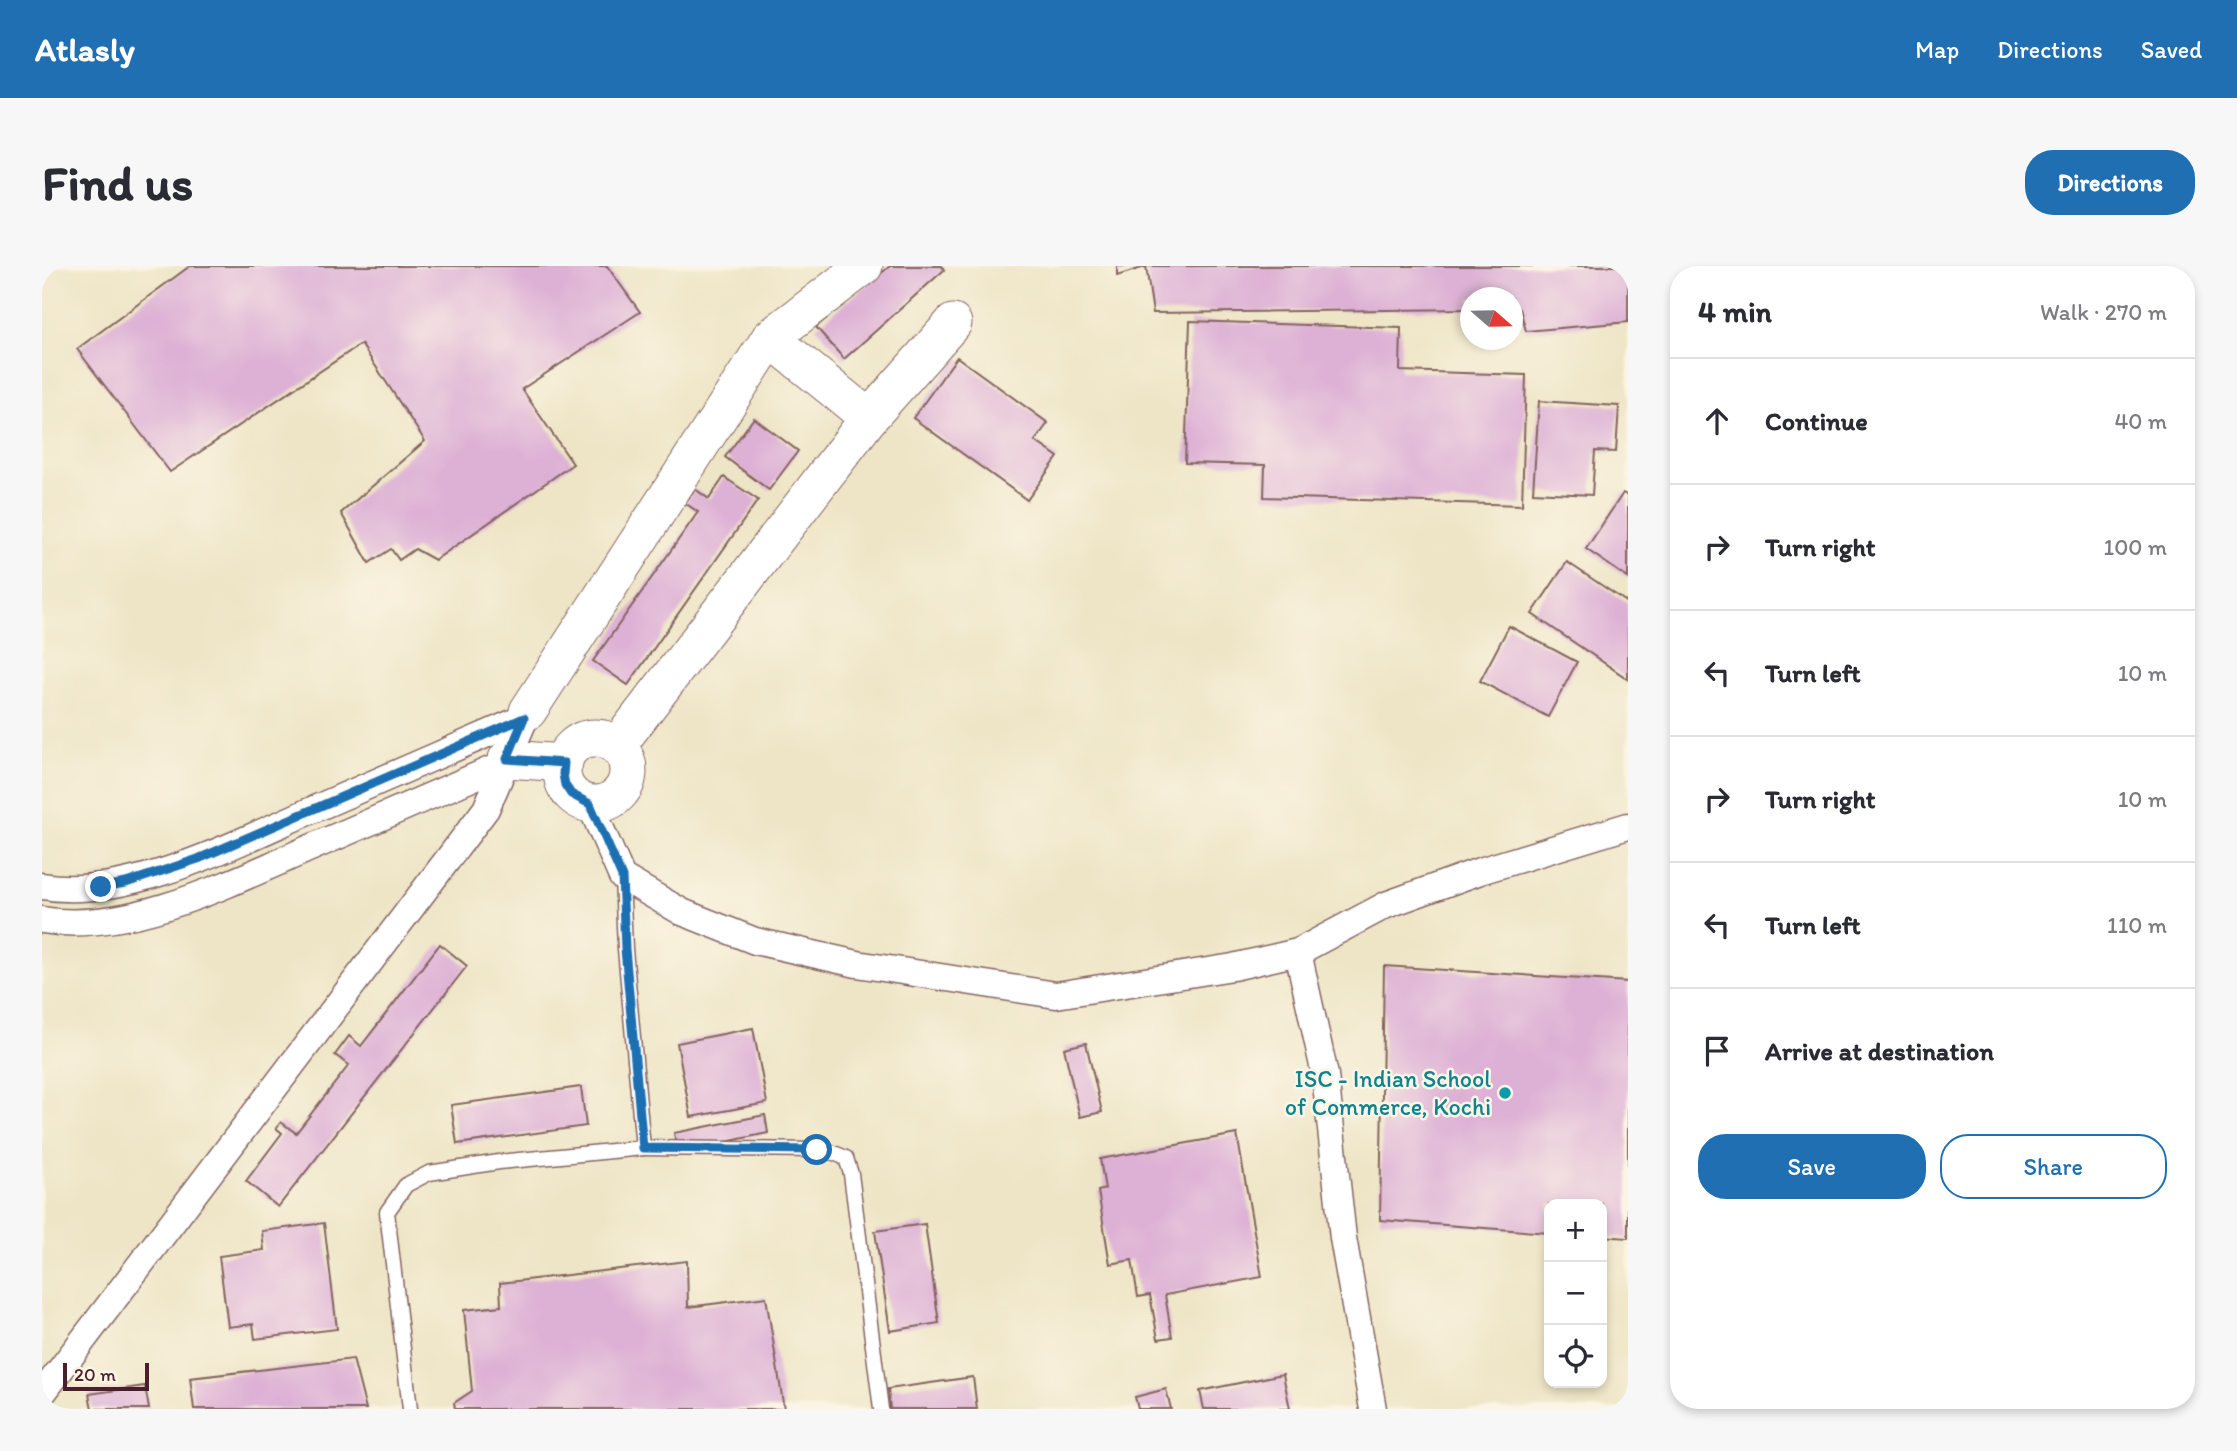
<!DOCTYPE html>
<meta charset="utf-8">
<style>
:root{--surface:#fff;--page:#f7f7f7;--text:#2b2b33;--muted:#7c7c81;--line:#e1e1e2;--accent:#1f6fb2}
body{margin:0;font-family:Itim,sans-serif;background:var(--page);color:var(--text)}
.controls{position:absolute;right:21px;bottom:21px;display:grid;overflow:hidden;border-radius:14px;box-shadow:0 4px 10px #0003}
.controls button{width:63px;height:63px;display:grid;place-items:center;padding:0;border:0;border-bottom:2px solid var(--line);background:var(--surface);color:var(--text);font:35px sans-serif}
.compass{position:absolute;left:1418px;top:21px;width:63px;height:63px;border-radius:50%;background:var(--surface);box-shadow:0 4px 10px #0003;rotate:110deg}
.scale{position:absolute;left:21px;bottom:18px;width:86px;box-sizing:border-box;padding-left:7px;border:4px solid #4a1f2b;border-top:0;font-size:19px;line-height:24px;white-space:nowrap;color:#4a1f2b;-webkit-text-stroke:5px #fcf5e5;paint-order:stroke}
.stop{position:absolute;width:21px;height:21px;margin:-16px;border:5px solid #1f6fb2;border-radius:50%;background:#fff}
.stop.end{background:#1f6fb2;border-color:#fff;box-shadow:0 2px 7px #0008}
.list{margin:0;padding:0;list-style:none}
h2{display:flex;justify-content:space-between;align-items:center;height:91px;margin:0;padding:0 28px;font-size:30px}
h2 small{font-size:23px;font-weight:400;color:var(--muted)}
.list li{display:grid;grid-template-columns:46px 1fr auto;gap:21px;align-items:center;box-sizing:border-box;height:126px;padding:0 28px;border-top:2px solid var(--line)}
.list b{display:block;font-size:26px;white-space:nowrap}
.list em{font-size:23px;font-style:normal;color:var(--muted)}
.actions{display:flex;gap:14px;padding:21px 28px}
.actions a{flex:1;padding:16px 0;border:2px solid var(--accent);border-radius:28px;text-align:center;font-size:24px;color:var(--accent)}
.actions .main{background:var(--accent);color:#fff}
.icon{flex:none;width:38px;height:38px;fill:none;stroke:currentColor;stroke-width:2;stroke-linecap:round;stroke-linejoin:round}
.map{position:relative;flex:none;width:1586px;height:1143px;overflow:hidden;border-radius:28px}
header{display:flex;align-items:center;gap:42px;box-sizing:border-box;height:98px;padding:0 35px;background:var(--accent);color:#fff}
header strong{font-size:33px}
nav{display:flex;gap:38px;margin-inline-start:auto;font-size:24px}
.intro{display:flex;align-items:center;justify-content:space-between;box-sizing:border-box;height:168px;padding:0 42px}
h1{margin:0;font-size:49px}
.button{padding:18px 32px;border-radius:28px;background:var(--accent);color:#fff;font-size:24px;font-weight:700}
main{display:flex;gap:42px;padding:0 42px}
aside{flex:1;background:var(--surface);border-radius:28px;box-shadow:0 4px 10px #0003}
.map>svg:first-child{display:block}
</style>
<header>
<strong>Atlasly</strong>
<nav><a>Map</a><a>Directions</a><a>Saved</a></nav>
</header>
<div class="intro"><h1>Find us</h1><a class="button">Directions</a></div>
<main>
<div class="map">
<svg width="1586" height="1143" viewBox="0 0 1586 1143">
<rect width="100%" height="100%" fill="#fcf5e5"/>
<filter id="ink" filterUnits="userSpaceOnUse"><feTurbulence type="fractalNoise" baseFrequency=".0143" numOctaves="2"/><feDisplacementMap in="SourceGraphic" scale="14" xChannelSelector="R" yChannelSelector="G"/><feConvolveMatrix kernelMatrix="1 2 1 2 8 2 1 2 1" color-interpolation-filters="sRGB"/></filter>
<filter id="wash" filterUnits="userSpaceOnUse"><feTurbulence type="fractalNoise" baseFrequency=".00686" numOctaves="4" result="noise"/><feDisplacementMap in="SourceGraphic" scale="28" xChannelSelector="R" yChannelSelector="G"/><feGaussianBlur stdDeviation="1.57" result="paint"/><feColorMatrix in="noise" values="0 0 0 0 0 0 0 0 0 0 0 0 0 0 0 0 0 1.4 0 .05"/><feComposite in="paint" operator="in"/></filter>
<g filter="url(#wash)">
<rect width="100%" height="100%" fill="#eee5c6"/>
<g id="blocks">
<!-- building -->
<g fill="#ddb0d5">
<polygon points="148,0 565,0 598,46 480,123 531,198 393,294 373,283 357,294 349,283 327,297 299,247 383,175 319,78 128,206 35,83"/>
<polygon points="848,0 900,0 902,4 802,93 774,61"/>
<polygon points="1075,0 1103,0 1103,1 1075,10"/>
<polygon points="1104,0 1586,0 1586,56 1484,65 1478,43 1470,43 1470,32 1428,32 1428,43 1111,47"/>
<polygon points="1148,55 1359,62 1358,105 1484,109 1480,239 1222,231 1223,199 1143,197"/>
<polygon points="915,91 1006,157 993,175 1016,191 985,234 871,152"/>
<polygon points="1497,135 1577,140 1574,186 1553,185 1550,229 1491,226"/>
<polygon points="712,152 756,185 727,224 683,191"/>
<polygon points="682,211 716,234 586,419 551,395 656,246 643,237 653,223 667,233"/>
<polygon points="1581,227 1586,230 1586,312 1544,283"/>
<polygon points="1525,296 1586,337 1586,413 1490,348"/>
<polygon points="1467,360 1535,396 1506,451 1438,415"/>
<polygon points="398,678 425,700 236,941 204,915 240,867 234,862 239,856 254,867 307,799 293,789 307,770 319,780"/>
<polygon points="1342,700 1586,716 1586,972 1560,970 1560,938 1507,938 1507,967 1338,954"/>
<polygon points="711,762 725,837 649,851 635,777"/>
<polygon points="1044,777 1060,846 1038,851 1022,782"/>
<polygon points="539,821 544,860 415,878 409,839"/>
<polygon points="723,849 726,867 636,886 632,867"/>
<polygon points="1195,868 1220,1011 1123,1029 1130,1071 1116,1073 1108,1029 1096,1031 1090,994 1068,998 1056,925 1063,923 1058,893"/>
<polygon points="282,957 295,1063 213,1073 211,1058 186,1061 177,990 222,984 220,965"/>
<polygon points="883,958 897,1057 848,1065 833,965"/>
<polygon points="645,995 646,1041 724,1031 742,1143 413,1143 412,1137 430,1125 422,1044 459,1040 458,1017"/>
<polygon points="311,1093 324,1143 152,1143 148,1112"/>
<polygon points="1241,1108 1248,1143 1162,1143 1158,1125"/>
<polygon points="931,1111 935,1143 848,1143 846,1123"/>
<polygon points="103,1120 107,1143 50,1143 47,1128"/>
<polygon points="1124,1123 1129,1143 1096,1143 1093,1131"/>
</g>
</g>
</g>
<g filter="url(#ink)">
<use href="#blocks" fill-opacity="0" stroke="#836461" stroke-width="2"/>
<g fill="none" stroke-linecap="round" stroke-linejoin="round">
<!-- lane casing -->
<g stroke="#836461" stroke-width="17">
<g id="lane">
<polyline points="601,882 775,884 792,887 804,892 809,908 839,1143"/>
<polyline points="368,1143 345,946 364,919 387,907 457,896 601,882 583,683 580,611"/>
</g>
</g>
<!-- street casing -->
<g stroke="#836461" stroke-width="29">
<g id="street">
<polyline points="548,538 580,611 640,646 713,675 815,698 1014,729 1191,701 1256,686"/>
<path d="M0 620C88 635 197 575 277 541 345 511 414 482 482 452"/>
<path d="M0 654C89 669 196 613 275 579 338 552 400 525 462 498"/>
<polyline points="0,1128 444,543 486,445"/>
<polyline points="1331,1143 1301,972 1283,809 1256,686 1344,639 1438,605 1586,560"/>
</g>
</g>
<!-- secondary casing -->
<g stroke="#836461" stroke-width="39">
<g id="secondary">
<polyline points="827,152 911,57"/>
<polyline points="486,445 728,72 822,0"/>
<circle cx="553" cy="505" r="33"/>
<polyline points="575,480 827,152 728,72"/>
<polyline points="465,493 522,497"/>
</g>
</g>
<!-- lane -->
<use href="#lane" stroke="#fff" stroke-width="14"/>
<!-- street -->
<use href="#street" stroke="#fff" stroke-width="26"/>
<!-- secondary -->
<use href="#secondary" stroke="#fff" stroke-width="37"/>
</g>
</g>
<g fill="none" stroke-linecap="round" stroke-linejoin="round" filter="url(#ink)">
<!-- route -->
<polyline stroke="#1f6fb2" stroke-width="9" points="59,621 84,617 156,593 482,452 465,493 522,497 521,508 523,519 529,528 548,538 580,611 583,683 601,882 775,884"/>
</g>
<!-- markers -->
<circle fill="#0f9aa8" stroke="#fcf5e5" stroke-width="2.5" cx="1463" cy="827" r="7"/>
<g text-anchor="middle" stroke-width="5" stroke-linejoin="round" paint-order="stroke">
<!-- culture labels -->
<g font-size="24" fill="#0d838f" stroke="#fcf5e5" text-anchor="end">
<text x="1449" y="821">ISC - Indian School<tspan x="1449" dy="28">of Commerce, Kochi</tspan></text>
</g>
</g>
</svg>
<div class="controls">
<button>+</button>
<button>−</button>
<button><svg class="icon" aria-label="locate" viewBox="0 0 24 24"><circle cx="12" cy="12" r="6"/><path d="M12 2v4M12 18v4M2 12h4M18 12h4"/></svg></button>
</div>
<svg class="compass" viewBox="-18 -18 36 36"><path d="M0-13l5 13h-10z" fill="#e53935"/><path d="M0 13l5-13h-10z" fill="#7c7c81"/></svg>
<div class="scale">20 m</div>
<div class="stop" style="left:775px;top:884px"></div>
<div class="stop end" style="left:59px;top:621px"></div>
</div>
<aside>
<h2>4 min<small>Walk · 270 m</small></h2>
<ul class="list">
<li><svg class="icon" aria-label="ahead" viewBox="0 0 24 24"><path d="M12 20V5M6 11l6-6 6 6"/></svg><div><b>Continue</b></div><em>40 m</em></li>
<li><svg class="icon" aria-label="right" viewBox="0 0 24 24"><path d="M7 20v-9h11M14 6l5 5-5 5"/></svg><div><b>Turn right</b></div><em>100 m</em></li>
<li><svg class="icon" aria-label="left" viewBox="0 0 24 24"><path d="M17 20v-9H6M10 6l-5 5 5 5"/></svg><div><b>Turn left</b></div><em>10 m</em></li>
<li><svg class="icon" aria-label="right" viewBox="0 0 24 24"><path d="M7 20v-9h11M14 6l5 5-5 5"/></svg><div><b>Turn right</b></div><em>10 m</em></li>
<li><svg class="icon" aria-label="left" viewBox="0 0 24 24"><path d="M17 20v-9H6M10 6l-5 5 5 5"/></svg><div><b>Turn left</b></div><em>110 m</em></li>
<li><svg class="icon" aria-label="arrive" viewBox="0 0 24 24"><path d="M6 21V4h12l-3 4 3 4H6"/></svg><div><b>Arrive at destination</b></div></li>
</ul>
<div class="actions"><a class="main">Save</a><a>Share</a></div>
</aside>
</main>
